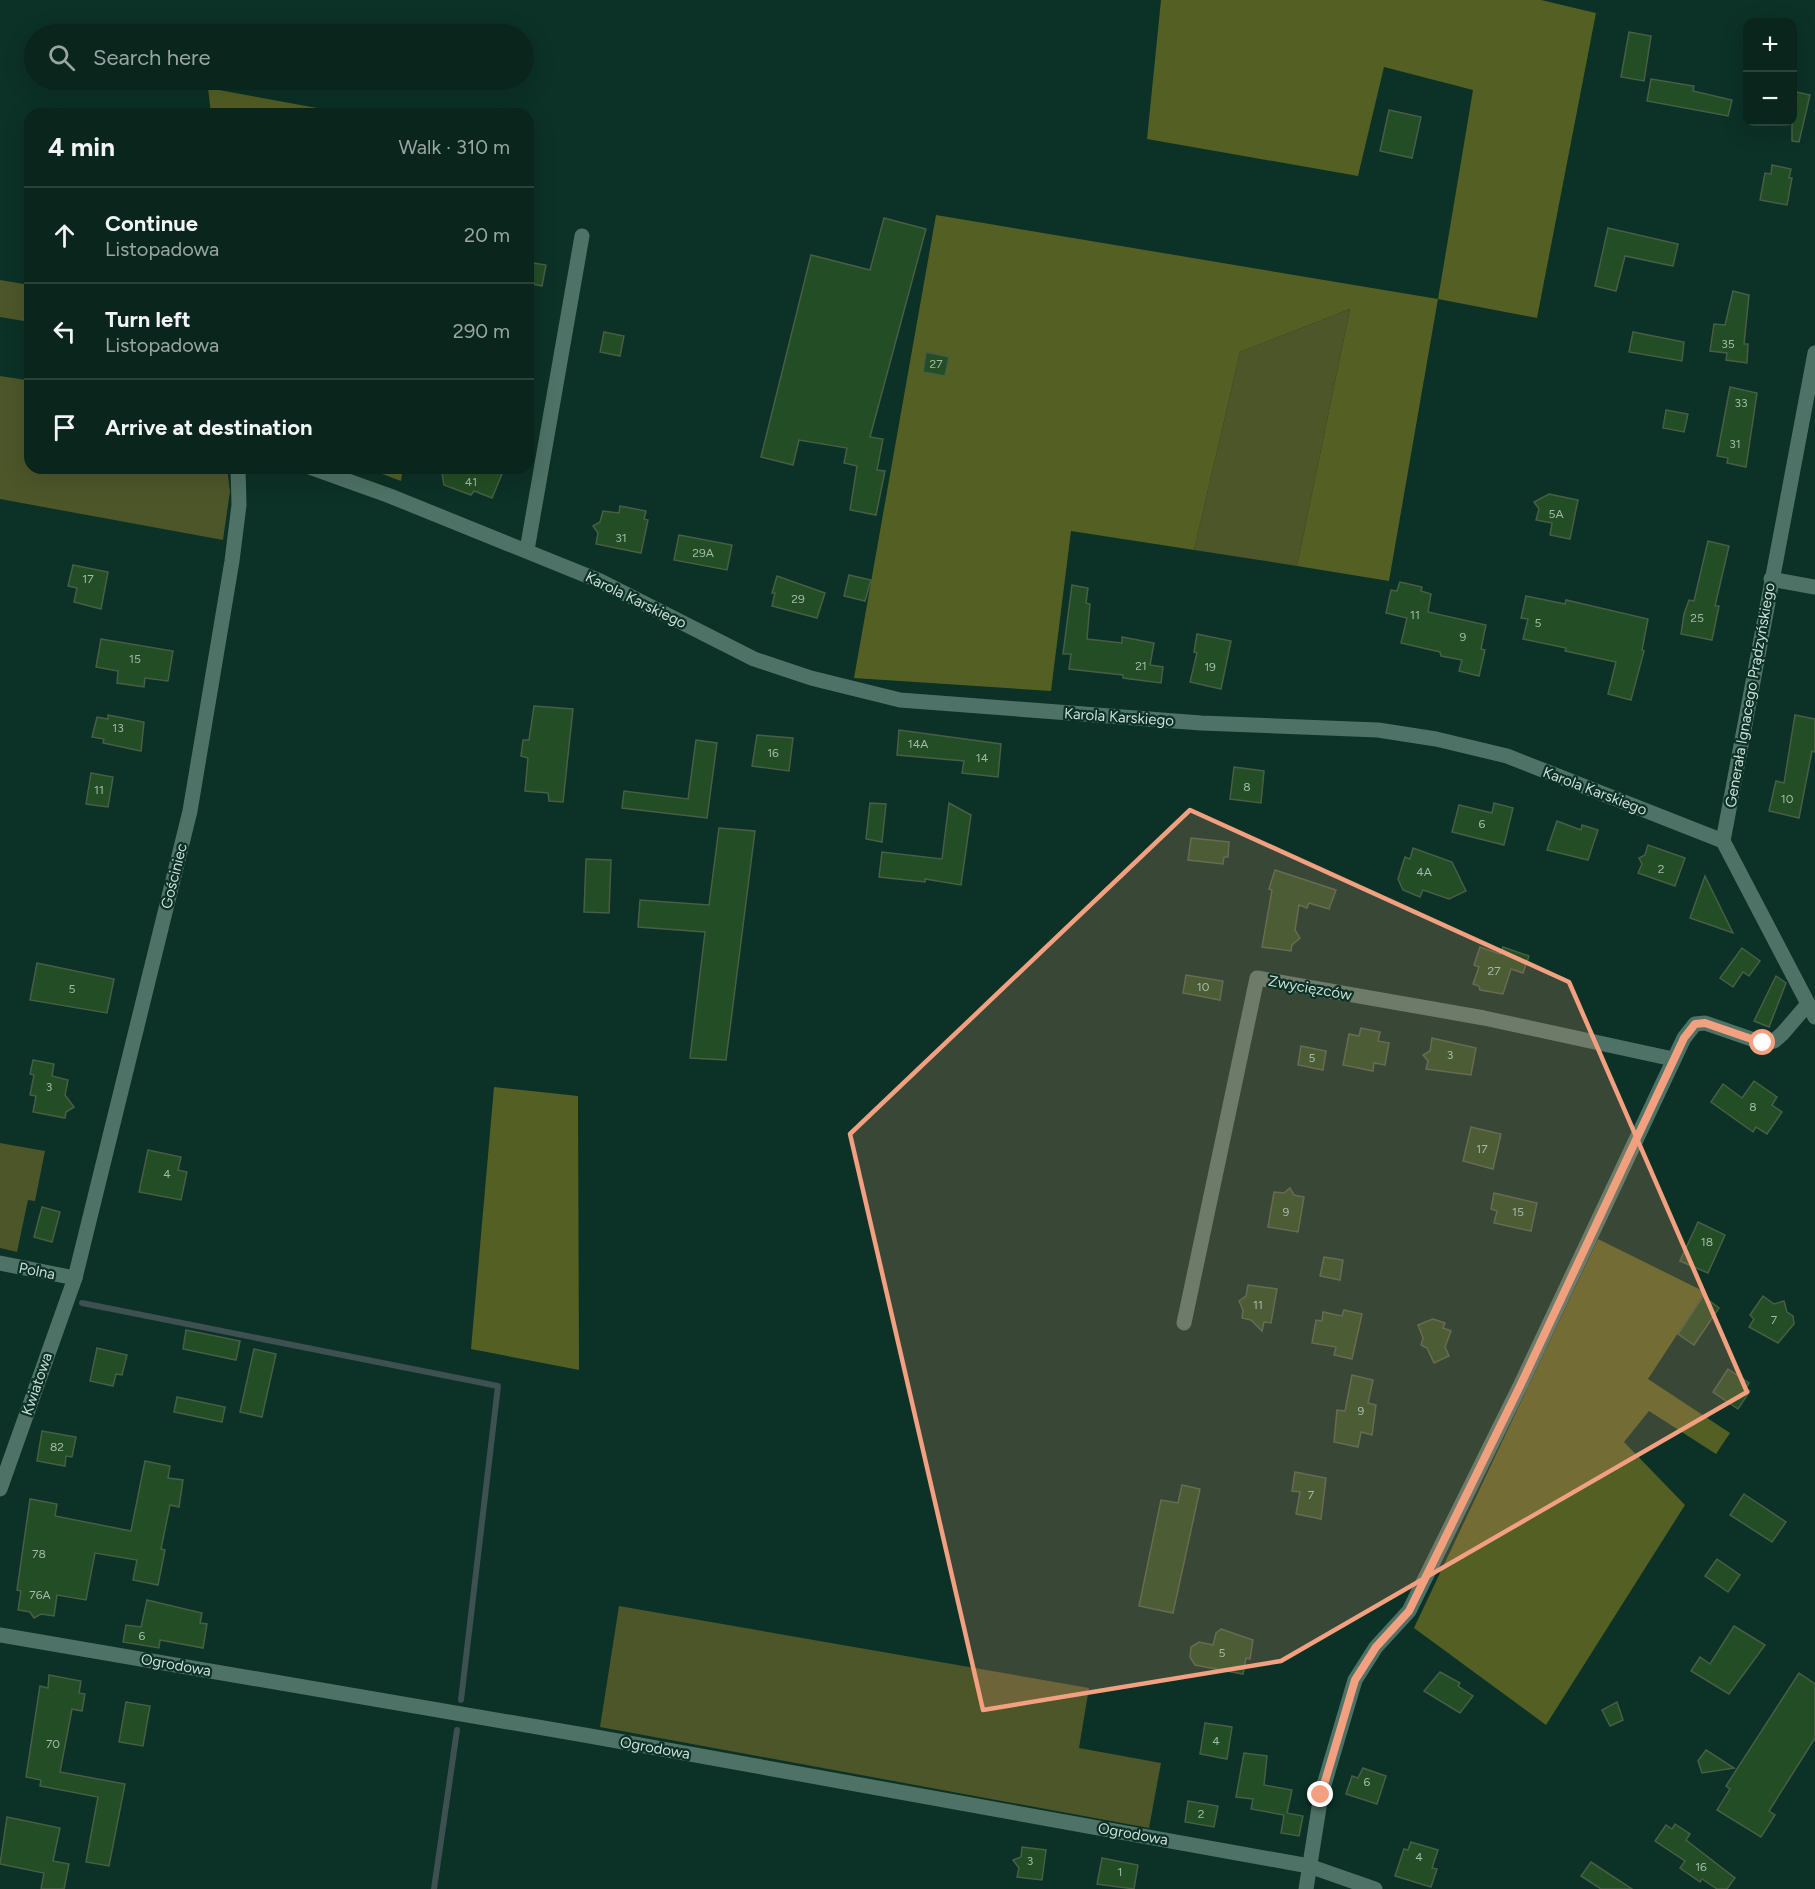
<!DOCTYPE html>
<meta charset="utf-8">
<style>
:root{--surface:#09251c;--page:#173129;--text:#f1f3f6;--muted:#99a5a3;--line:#29423b}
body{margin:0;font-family:Figtree,sans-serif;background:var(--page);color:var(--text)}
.controls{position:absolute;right:18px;top:18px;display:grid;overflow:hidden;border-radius:12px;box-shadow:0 6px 24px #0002}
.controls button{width:54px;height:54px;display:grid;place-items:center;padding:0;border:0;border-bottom:2px solid var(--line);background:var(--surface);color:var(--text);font:30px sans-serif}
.stop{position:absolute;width:18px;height:18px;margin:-14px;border:4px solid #f2a07f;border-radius:50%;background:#fff}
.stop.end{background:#f2a07f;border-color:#fff;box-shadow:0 2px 6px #0008}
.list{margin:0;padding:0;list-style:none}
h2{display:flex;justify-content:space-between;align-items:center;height:78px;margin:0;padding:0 24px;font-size:26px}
h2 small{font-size:20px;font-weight:400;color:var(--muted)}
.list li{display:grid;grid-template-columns:39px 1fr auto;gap:18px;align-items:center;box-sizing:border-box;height:96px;padding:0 24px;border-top:2px solid var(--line)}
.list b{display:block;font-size:22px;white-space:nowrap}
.list p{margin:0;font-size:20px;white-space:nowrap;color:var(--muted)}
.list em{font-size:20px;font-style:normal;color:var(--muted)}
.icon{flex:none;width:33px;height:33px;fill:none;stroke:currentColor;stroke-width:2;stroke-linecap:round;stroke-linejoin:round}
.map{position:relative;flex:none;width:1815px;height:1889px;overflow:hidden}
.search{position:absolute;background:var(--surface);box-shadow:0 6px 24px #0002;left:24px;top:24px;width:510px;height:66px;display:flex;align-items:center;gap:15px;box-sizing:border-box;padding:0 21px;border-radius:33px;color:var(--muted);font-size:22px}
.panel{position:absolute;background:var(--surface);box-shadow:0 6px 24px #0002;left:24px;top:108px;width:510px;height:366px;border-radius:18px}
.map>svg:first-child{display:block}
</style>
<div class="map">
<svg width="1815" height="1889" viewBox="0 0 1815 1889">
<rect width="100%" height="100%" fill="#0c3126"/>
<!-- green -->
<g fill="#4d5629">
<polygon points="0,280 30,285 30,322 0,317"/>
<polygon points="1350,309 1297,566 1194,550 1240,352"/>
<polygon points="30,354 30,468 227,468 230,491 223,540 0,499 0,376 26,380"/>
<polygon points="0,1143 45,1151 35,1201 28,1200 17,1252 0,1248"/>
<polygon points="619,1606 1089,1688 1079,1748 1161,1763 1149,1828 600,1727"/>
</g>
<!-- forest -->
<g fill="#545f24">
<polygon points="1161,0 1541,0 1596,13 1537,318 1438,299 1389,581 1297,566 1350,309 1240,352 1194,550 1071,531 1051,691 854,678 936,215 1438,299 1473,90 1384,67 1358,176 1147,139"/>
<polygon points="208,88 350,114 211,114"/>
<polygon points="366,468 403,468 401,481"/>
<polygon points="494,1087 578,1096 579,1370 471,1349"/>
<polygon points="1598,1239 1705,1292 1648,1379 1730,1433 1716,1454 1649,1411 1624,1442 1685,1505 1546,1725 1414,1628"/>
</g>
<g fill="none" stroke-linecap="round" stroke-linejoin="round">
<!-- stream -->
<g stroke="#3d5052" stroke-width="6">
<polyline points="82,1303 498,1386 461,1700"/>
<polyline points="434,1889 457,1730"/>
</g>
</g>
<!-- building -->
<g fill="#234d24" stroke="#475e46" stroke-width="1.5">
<polygon points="1629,32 1651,36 1644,81 1621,77"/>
<polygon points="1651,79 1694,86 1693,91 1732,100 1728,116 1647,101"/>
<polygon points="1792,91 1810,95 1799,142 1792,141"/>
<polygon points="1389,110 1421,117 1412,158 1380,151"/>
<polygon points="1772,165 1791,169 1789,178 1792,178 1787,205 1760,200 1765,173 1771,174"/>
<polygon points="884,218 926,229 870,437 883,439 877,470 885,471 876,515 850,510 857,466 844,463 847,448 799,440 793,465 761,457 811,255 870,270"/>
<polygon points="1608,228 1678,244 1673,266 1625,256 1616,291 1595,286"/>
<polygon points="528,262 546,265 542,286 528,283"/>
<polygon points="1733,291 1749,295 1744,344 1748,344 1747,363 1726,360 1727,353 1710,351 1714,324 1725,325"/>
<polygon points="604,332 624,336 620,356 600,352"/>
<polygon points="1633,332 1684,342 1682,361 1629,352"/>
<polygon points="926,352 949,357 945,376 923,372"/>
<polygon points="1730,387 1757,393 1746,467 1727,463 1728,458 1717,456"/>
<polygon points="1666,410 1688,414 1684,432 1663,428"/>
<polygon points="441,468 487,468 502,474 492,498 474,491 471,495 444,485"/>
<polygon points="1549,494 1578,500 1570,539 1550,535 1552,523 1536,520 1539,509 1534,502"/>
<polygon points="620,506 646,511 644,519 648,520 641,553 596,544 598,533 593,526 600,522 603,511 619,513"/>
<polygon points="679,535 732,545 727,570 674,560"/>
<polygon points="1708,541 1729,546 1715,606 1719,606 1712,640 1681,634 1684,614 1689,600 1694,601"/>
<polygon points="73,565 108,572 101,609 74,602 77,588 68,586"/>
<polygon points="849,575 871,580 865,601 844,596"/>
<polygon points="777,576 825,593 817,618 772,606 775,593 772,593"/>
<polygon points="1400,582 1422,587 1421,591 1431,594 1428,612 1486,625 1481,649 1485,650 1479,676 1459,671 1462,660 1441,656 1440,652 1401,643 1407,618 1386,613 1391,590 1397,591"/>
<polygon points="1072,585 1088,588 1086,603 1090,604 1087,639 1122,643 1122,637 1154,643 1150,665 1163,667 1161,683 1123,678 1123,675 1069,669 1071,654 1063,654"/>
<polygon points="1526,596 1565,604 1566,600 1648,619 1642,650 1644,651 1631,700 1608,694 1616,662 1565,651 1566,648 1523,639 1528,619 1521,618"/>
<polygon points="1197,634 1231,641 1221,689 1190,682 1197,653 1194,652"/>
<polygon points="101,639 173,651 168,681 145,678 144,687 117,683 118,671 96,667"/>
<polygon points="534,706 573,709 563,802 549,801 548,793 525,791 528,758 521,756 523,740 529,740"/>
<polygon points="108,715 144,722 141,751 103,743 104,739 92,737 97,717 108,719"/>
<polygon points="1795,715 1815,719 1815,752 1812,751 1799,818 1769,811 1776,781 1784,783"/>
<polygon points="899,730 1001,744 998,777 962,773 964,761 897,755"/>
<polygon points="757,735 793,738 789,771 752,766"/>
<polygon points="696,740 717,743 707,818 622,808 624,791 688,799"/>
<polygon points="1234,767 1264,771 1261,803 1230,799"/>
<polygon points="91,773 113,777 108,807 86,804"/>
<polygon points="870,803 886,804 882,842 866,839"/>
<polygon points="949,803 971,815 961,885 925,879 925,882 879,877 882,852 942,859"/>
<polygon points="1494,803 1513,808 1504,845 1452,832 1459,805 1492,813"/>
<polygon points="1557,821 1581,830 1582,825 1598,830 1588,860 1547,850"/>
<polygon points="719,828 755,831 726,1060 690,1058 705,932 638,927 640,900 709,905"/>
<polygon points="1191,838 1229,842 1228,857 1224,857 1223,864 1188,860"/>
<polygon points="1648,845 1685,858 1675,886 1638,873 1642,864 1639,858 1645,855"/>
<polygon points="1413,848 1452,862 1466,891 1449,899 1423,890 1420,897 1403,890 1398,879 1405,857 1410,859"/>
<polygon points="586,859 611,860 609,913 584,912"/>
<polygon points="1275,870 1336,890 1329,909 1309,903 1307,908 1299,905 1295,930 1300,938 1292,945 1291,951 1262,947 1272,890 1269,889"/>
<polygon points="1705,876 1733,933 1690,918"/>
<polygon points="1480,947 1500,954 1503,947 1529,956 1523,973 1511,969 1503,994 1480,990 1479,986 1473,984 1479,967 1474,965"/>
<polygon points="1742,948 1760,961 1749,976 1743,972 1733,987 1720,978"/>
<polygon points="37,963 114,979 107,1013 30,1000"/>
<polygon points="1186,975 1223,981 1220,1000 1183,993"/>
<polygon points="1776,976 1786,983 1769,1027 1754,1021"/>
<polygon points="1361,1028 1380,1032 1378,1041 1389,1043 1385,1065 1374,1063 1373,1071 1343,1065 1349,1034 1359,1036"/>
<polygon points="1432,1038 1476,1048 1471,1075 1426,1069 1428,1061 1423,1055 1430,1051"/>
<polygon points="1301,1046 1326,1051 1323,1070 1298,1065"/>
<polygon points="33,1060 54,1064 52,1076 68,1080 65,1095 74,1107 66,1112 65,1118 33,1112 36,1096 30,1095 34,1075 30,1074"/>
<polygon points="1754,1081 1777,1097 1772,1105 1782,1112 1767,1134 1756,1127 1753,1132 1711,1102 1723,1084 1742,1098"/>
<polygon points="1471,1127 1501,1134 1493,1169 1463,1161"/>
<polygon points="148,1150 181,1157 178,1170 187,1172 181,1200 139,1192"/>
<polygon points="1290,1188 1294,1195 1304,1197 1298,1232 1268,1227 1274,1192 1284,1193"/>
<polygon points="1494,1193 1537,1203 1531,1231 1494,1223 1497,1211 1491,1209"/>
<polygon points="42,1207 60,1212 52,1242 34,1237"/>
<polygon points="1698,1222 1725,1235 1708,1273 1680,1261"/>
<polygon points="1324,1257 1343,1260 1340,1280 1320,1276"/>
<polygon points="1248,1285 1277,1289 1271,1323 1264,1322 1262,1331 1251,1320 1242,1318 1243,1310 1239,1301 1246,1296"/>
<polygon points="1703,1296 1719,1308 1694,1345 1678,1334"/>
<polygon points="1763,1296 1774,1304 1784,1301 1787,1312 1793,1316 1794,1324 1778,1343 1749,1327 1754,1319 1750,1315"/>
<polygon points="1344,1310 1362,1314 1352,1359 1334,1355 1336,1347 1312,1343 1316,1320 1322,1321 1323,1312 1342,1316"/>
<polygon points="1433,1319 1445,1323 1443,1328 1451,1331 1445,1347 1449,1356 1434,1363 1427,1348 1421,1345 1423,1338 1418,1325"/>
<polygon points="186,1330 240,1341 236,1360 183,1349"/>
<polygon points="97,1348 127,1355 122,1375 116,1374 113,1386 90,1381"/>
<polygon points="254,1349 276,1354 262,1417 240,1412"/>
<polygon points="1728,1369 1749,1383 1746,1388 1750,1391 1738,1409 1713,1392"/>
<polygon points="1352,1375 1373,1380 1368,1403 1376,1405 1372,1435 1361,1432 1358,1447 1334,1442 1337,1410 1345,1411"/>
<polygon points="177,1397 225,1407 222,1422 174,1412"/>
<polygon points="42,1431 76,1437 72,1457 66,1456 65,1466 37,1461"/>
<polygon points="145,1461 170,1466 168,1478 183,1480 179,1507 170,1505 161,1549 165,1550 158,1585 133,1580 137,1560 95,1553 86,1600 57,1595 54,1616 41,1614 34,1618 30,1612 18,1610 21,1591 17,1590 30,1499 57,1504 55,1516 131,1531"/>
<polygon points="1295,1472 1326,1478 1321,1519 1296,1514 1300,1492 1292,1491"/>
<polygon points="1182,1485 1200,1489 1173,1613 1139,1606 1161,1500 1178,1503"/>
<polygon points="1744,1494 1786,1522 1772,1542 1730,1515"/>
<polygon points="1717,1559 1740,1575 1728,1592 1705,1576"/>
<polygon points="147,1600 202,1613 200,1623 207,1624 203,1648 160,1640 159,1648 123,1642 126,1625 141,1627"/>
<polygon points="1734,1626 1765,1645 1729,1694 1691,1671 1700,1657 1710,1664"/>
<polygon points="1221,1629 1253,1640 1250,1659 1246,1658 1243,1674 1195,1665 1190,1657 1191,1647 1199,1642 1213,1645 1216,1633"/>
<polygon points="1440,1672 1460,1683 1458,1686 1473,1696 1460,1713 1424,1691"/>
<polygon points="1799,1673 1815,1684 1815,1738 1769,1811 1775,1815 1761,1837 1717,1810 1730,1789 1726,1786"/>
<polygon points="49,1675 81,1681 79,1693 85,1694 82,1711 72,1709 60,1772 125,1784 109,1866 86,1862 98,1797 40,1786 41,1780 26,1777 40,1686 48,1688"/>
<polygon points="126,1702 150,1706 143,1746 119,1742"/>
<polygon points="1617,1702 1623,1720 1610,1726 1602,1710"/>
<polygon points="1205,1723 1232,1727 1227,1759 1200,1754"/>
<polygon points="1706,1750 1734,1768 1702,1773 1698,1761"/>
<polygon points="1244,1753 1267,1756 1264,1785 1292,1790 1287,1813 1303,1816 1299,1836 1281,1833 1284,1815 1251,1809 1253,1799 1236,1797"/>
<polygon points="1363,1768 1386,1776 1377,1804 1346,1794 1352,1776 1358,1778"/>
<polygon points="1188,1801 1218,1806 1214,1827 1185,1822"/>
<polygon points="7,1817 60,1828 53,1861 69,1864 64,1889 41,1889 44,1873 0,1864"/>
<polygon points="1675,1824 1690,1834 1686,1840 1735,1878 1727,1889 1717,1889 1702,1879 1700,1882 1680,1868 1685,1861 1655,1841 1666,1825 1672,1829"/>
<polygon points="1411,1842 1438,1850 1432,1868 1437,1869 1431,1887 1395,1876 1404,1849 1408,1850"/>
<polygon points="1022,1847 1046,1850 1042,1880 1017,1877 1019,1868 1013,1860 1021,1857"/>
<polygon points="1102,1858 1138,1865 1134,1889 1097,1884"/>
<polygon points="1591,1862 1632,1889 1601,1889 1581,1876"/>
</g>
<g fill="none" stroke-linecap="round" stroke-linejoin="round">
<!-- street -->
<g stroke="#4e7265" stroke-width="15">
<polyline points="1815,353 1723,841 1815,1017"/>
<polyline points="312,468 390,496 600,581 754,659 811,678 900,700 1201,723 1378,730 1436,739 1507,756 1723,841"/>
<polyline points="527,550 582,236"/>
<polyline points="1771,579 1815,587"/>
<polyline points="0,1263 75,1278"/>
<polyline points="1184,1323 1257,978 1484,1018 1673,1059"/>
<polyline points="0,1489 75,1278 190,811 232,561 239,505 238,468"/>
<polyline points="0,1635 590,1736 1309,1866 1375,1889"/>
<polyline points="1306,1889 1321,1795 1355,1680 1376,1647 1409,1611 1521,1384 1684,1038 1695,1024 1705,1023 1763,1043 1774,1041 1782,1034 1808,1004"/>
</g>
</g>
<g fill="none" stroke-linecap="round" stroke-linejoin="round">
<!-- route -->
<polyline stroke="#f2a07f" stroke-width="8" points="1321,1795 1355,1680 1376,1647 1409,1611 1521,1384 1684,1038 1695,1024 1705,1023 1763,1043"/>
</g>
<!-- marked area -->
<path fill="#f2a07f" fill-opacity="0.2" stroke="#f2a07f" stroke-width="4.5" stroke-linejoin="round" d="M1190 810 1569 982 1747 1392 1281 1661 983 1710 850 1134Z"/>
<g text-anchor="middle" stroke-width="4.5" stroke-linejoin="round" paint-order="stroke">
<!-- number labels -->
<g font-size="12" fill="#a2baaa">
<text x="1728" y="348">35</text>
<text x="936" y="368">27</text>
<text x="1741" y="407">33</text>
<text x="1735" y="448">31</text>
<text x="471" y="486">41</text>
<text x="1556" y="518">5A</text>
<text x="621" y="542">31</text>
<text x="703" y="557">29A</text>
<text x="88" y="583">17</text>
<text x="798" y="603">29</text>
<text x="1415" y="619">11</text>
<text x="1697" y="622">25</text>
<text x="1538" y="627">5</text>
<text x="1463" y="641">9</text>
<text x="135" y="663">15</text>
<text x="1141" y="670">21</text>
<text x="1210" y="671">19</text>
<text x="118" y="732">13</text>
<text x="918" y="748">14A</text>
<text x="773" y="757">16</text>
<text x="982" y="762">14</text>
<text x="1247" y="791">8</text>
<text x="99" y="794">11</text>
<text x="1787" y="803">10</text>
<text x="1482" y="828">6</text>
<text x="1661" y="873">2</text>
<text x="1424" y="876">4A</text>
<text x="1494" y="975">27</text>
<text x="1203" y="991">10</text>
<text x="72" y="993">5</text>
<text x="1450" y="1059">3</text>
<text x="1312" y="1062">5</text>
<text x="49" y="1091">3</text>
<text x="1753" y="1111">8</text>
<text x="1482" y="1153">17</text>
<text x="167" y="1178">4</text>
<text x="1286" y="1216">9</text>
<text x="1518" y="1216">15</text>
<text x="1707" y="1246">18</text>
<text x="1258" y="1309">11</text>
<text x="1774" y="1324">7</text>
<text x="1361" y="1415">9</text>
<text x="57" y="1451">82</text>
<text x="1311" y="1499">7</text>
<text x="39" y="1558">78</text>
<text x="40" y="1599">76A</text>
<text x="142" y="1640">6</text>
<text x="1222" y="1657">5</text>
<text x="1216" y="1745">4</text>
<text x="53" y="1748">70</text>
<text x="1367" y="1786">6</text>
<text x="1201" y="1818">2</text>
<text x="1419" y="1861">4</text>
<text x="1030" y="1865">3</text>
<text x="1701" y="1871">16</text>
<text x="1120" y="1876">1</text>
</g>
<!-- street labels -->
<g font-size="15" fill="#ccdfd7" stroke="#0c3126">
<text transform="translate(636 600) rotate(26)" y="5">Karola Karskiego</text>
<text transform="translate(1750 695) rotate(-80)" y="5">Generała Ignacego Prądzyńskiego</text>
<text transform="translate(1119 717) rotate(4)" y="5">Karola Karskiego</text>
<text transform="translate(1595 791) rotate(21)" y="5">Karola Karskiego</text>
<text transform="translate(174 876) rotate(-76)" y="5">Gościniec</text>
<text transform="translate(1310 988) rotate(10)" y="5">Zwycięzców</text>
<text transform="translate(37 1271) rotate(11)" y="5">Polna</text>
<text transform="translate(37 1384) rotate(-71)" y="5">Kwiatowa</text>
<text transform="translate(176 1665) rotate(10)" y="5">Ogrodowa</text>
<text transform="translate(655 1748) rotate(10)" y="5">Ogrodowa</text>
<text transform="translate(1133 1834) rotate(10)" y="5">Ogrodowa</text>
</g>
</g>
</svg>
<div class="controls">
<button>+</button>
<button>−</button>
</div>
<div class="stop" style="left:1763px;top:1043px"></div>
<div class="stop end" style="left:1321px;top:1795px"></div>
<div class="search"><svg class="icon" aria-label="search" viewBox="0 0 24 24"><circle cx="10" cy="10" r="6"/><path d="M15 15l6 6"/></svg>Search here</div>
<section class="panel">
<h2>4 min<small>Walk · 310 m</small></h2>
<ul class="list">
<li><svg class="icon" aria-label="ahead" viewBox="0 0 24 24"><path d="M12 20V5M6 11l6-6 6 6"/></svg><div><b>Continue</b><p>Listopadowa</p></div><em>20 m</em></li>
<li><svg class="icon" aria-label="left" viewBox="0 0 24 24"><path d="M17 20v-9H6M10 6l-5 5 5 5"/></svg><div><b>Turn left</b><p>Listopadowa</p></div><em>290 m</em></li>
<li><svg class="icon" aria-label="arrive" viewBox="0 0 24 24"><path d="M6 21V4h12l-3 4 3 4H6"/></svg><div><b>Arrive at destination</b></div></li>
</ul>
</section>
</div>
